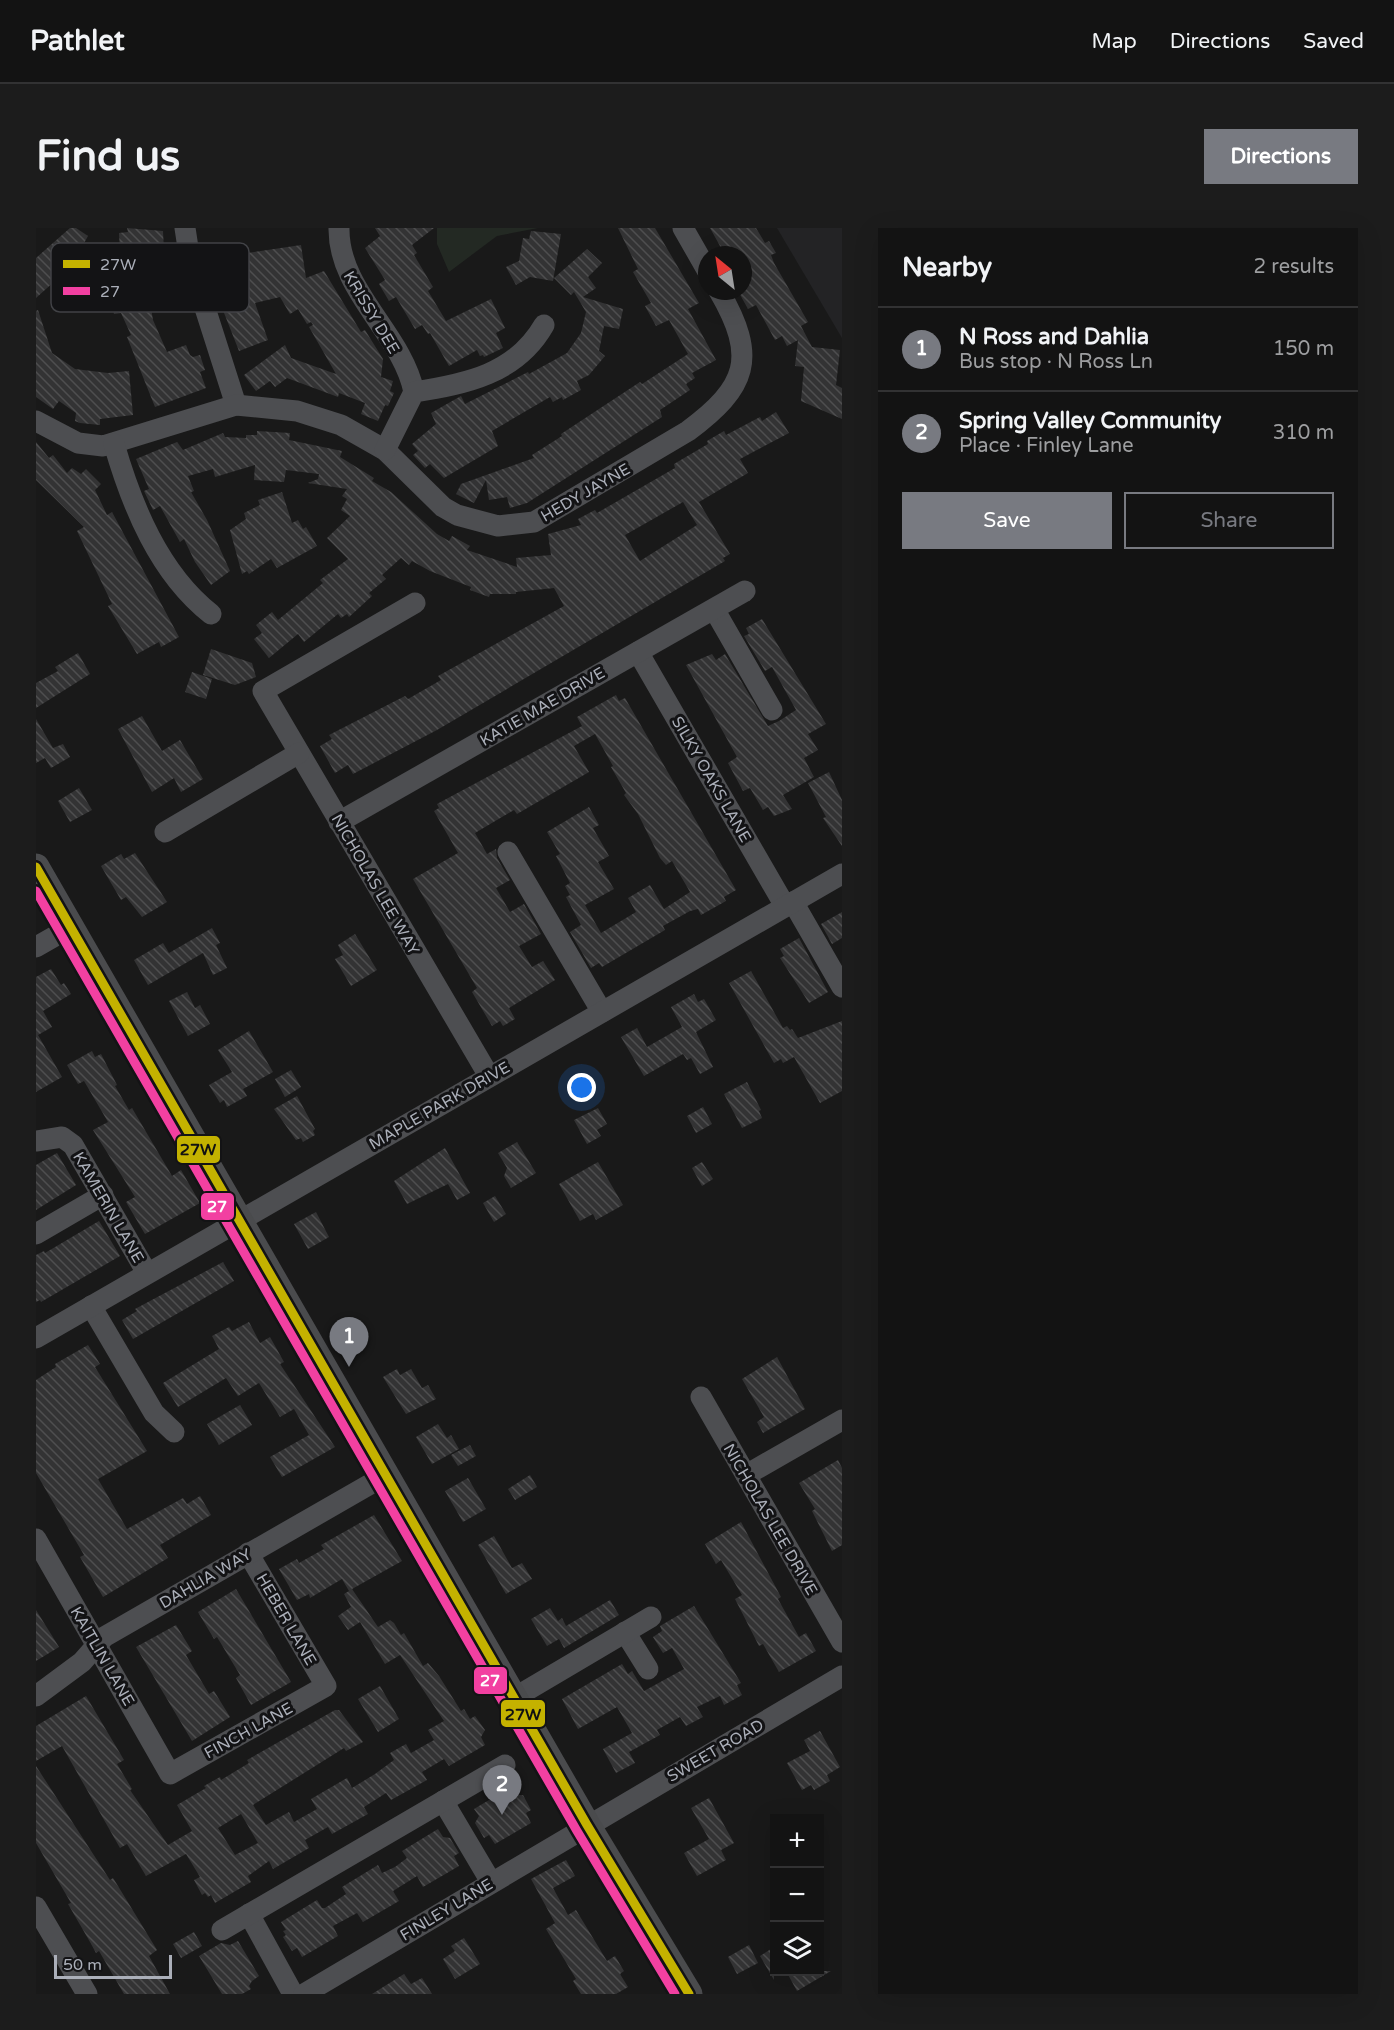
<!DOCTYPE html>
<meta charset="utf-8">
<style>
:root{--surface:#131313;--page:#1c1c1c;--text:#f1f3f6;--muted:#9d9ea0;--line:#323233;--accent:#787a81}
body{margin:0;font-family:"Varela Round",sans-serif;background:var(--page);color:var(--text)}
.controls{position:absolute;right:18px;bottom:18px;display:grid;overflow:hidden;border-radius:0px;box-shadow:0 6px 24px #0002}
.controls button{width:54px;height:54px;display:grid;place-items:center;padding:0;border:0;border-bottom:2px solid var(--line);background:var(--surface);color:var(--text);font:30px sans-serif}
.compass{position:absolute;left:662px;top:18px;width:54px;height:54px;border-radius:50%;background:var(--surface);box-shadow:0 6px 24px #0002;rotate:330deg}
.scale{position:absolute;left:18px;bottom:15px;width:118px;box-sizing:border-box;padding-left:6px;border:3px solid #abafb9;border-top:0;font-size:16px;line-height:21px;white-space:nowrap;color:#abafb9;-webkit-text-stroke:4px #131315;paint-order:stroke}
.you{position:absolute;left:546px;top:860px;width:21px;height:21px;margin:-15px;border:4px solid #fff;border-radius:50%;background:#1a73e8;box-shadow:0 0 0 9px #1a73e833}
.badge{display:grid;place-items:center;width:39px;height:39px;border-radius:50%;background:var(--accent);color:#fff;font-size:20px;font-weight:700}
.pin{position:absolute;translate:-50% -50px;filter:drop-shadow(0 2px 3px #0008)}
.pin::after{content:'';position:absolute;top:32px;width:21px;height:18px;background:inherit;clip-path:polygon(0 0,100% 0,50% 100%)}
.list{margin:0;padding:0;list-style:none}
h2{display:flex;justify-content:space-between;align-items:center;height:78px;margin:0;padding:0 24px;font-size:26px}
h2 small{font-size:20px;font-weight:400;color:var(--muted)}
.list li{display:grid;grid-template-columns:39px 1fr auto;gap:18px;align-items:center;box-sizing:border-box;height:84px;padding:0 24px;border-top:2px solid var(--line)}
.list b{display:block;font-size:22px;white-space:nowrap}
.list p{margin:0;font-size:20px;white-space:nowrap;color:var(--muted)}
.list em{font-size:20px;font-style:normal;color:var(--muted)}
.actions{display:flex;gap:12px;padding:18px 24px}
.actions a{flex:1;padding:14px 0;border:2px solid var(--accent);border-radius:0px;text-align:center;font-size:21px;color:var(--accent)}
.actions .main{background:var(--accent);color:#fff}
.icon{flex:none;width:33px;height:33px;fill:none;stroke:currentColor;stroke-width:2;stroke-linecap:round;stroke-linejoin:round}
.map{position:relative;flex:none;width:806px;height:1766px;overflow:hidden;border-radius:0px}
header{display:flex;align-items:center;gap:36px;box-sizing:border-box;height:84px;padding:0 30px;background:var(--surface);border-bottom:2px solid var(--line)}
header strong{font-size:28px}
nav{display:flex;gap:33px;margin-inline-start:auto;font-size:21px}
.intro{display:flex;align-items:center;justify-content:space-between;box-sizing:border-box;height:144px;padding:0 36px}
h1{margin:0;font-size:42px}
.button{padding:15px 27px;border-radius:0px;background:var(--accent);color:#fff;font-size:21px;font-weight:700}
main{display:flex;gap:36px;padding:0 36px}
aside{flex:1;background:var(--surface);border-radius:0px;box-shadow:0 6px 24px #0002}
.map>svg:first-child{display:block}
</style>
<header>
<strong>Pathlet</strong>
<nav><a>Map</a><a>Directions</a><a>Saved</a></nav>
</header>
<div class="intro"><h1>Find us</h1><a class="button">Directions</a></div>
<main>
<div class="map">
<svg width="806" height="1766" viewBox="0 0 806 1766">
<defs>
<pattern id="building-back-hatch" width="6" height="6" patternUnits="userSpaceOnUse" patternTransform="scale(1.5)"><rect width="6" height="6" fill="#333334"/><path d="M-1 5l2 2M0 0l6 6M5-1l2 2" fill="none" stroke="#4e4e4f"/></pattern>
</defs>
<rect width="100%" height="100%" fill="#191919"/>
<!-- built -->
<polygon fill="#232325" points="741,0 806,0 806,110"/>
<!-- green -->
<polygon fill="#232923" points="401,0 502,0 461,8 413,44 401,16"/>
<!-- building -->
<g fill="url(#building-back-hatch)" fill-rule="evenodd">
<polygon points="34,0 40,0 52,8 42,26 52,37 38,49 31,42 0,70 0,30"/>
<polygon points="91,0 127,3 128,23 84,25 83,5 92,4"/>
<polygon points="339,0 398,0 376,17 381,25 378,27 397,59 392,63 410,93 455,71 469,100 460,105 467,120 448,129 447,127 444,128 441,122 413,138 394,105 392,106 386,97 379,101 360,69 353,73 343,56 349,52 329,20 344,8"/>
<polygon points="582,0 619,0 663,75 652,81 680,132 656,145 659,150 650,156 654,162 624,182 626,189 491,275 474,280 471,269 453,272 450,252 438,275 420,266 425,256 498,230 496,227 526,208 525,206 604,154 606,156 652,126 633,92 620,98 609,78 615,75 597,44 602,41"/>
<polygon points="674,0 720,0 729,15 733,13 740,25 735,27 738,35 772,94 765,98 776,119 804,122 800,157 806,160 806,191 765,173 768,139 759,138 762,112 751,118 746,108 739,112 720,77 712,81 702,63 707,63 707,27 689,27"/>
<polygon points="495,3 525,6 517,53 494,49 480,57 470,39 483,33 487,10 493,11"/>
<polygon points="265,17 270,50 288,43 325,104 329,102 347,131 345,149 357,153 354,163 358,165 352,178 349,177 342,193 325,186 329,175 303,165 302,169 251,150 239,159 234,153 220,163 208,147 249,117 255,130 300,146 273,99 277,97 275,94 271,96 262,81 254,86 244,69 219,75 232,112 203,123 181,67 184,66 177,30"/>
<polygon points="551,21 566,35 552,49 560,60 547,69 587,81 583,101 568,98 563,123 569,128 553,147 541,153 545,162 527,172 526,169 517,174 514,169 456,203 462,218 408,250 394,236 389,240 377,227 382,223 376,216 400,196 395,185 425,168 429,176 492,144 493,146 531,125 545,105 550,84 538,64 535,67 518,50"/>
<polygon points="79,39 122,44 120,58 111,57 117,92 131,124 150,117 154,127 157,129 164,127 169,142 164,144 170,160 119,179 91,109 95,107 85,85 78,86 75,70"/>
<polygon points="2,82 16,125 39,141 72,145 93,143 97,187 64,191 64,197 44,195 39,193 40,185 23,173 17,181 0,169 0,83"/>
<path d="M740 184 753 205 704 231 712 245 663 274 694 326 687 330 689 333 401 502 317 546 312 537 299 545 284 518 296 511 293 507 369 468 372 471 405 452 402 448 528 378 518 360 480 364V366H454L453 369 434 362 435 359 394 343 376 333 373 337 365 330 346 347 350 351 333 365 336 368 313 389 311 386 305 390 302 386 268 414 262 406 233 430 218 411 226 405 220 397 236 384 242 392 287 355 284 352 312 331 291 310 314 288 305 282 311 271 306 268 311 261 272 255 282 251 283 246 250 242 248 254 218 252 219 237 179 249 177 241 152 248 158 263 155 264 171 292 194 343 175 357 159 334 148 311 144 314 124 278 117 282 108 263 113 261 100 231 141 214 147 222 187 205 189 209 210 210V207H221V203L254 205 253 212 306 223 304 229 338 250 336 253 355 264 401 306 413 313 416 308 434 318 431 322 481 339 480 330 515 327 512 306 545 297 542 291 559 282 561 285 639 240 638 236 672 216 671 213 688 203 690 207 724 189 726 193ZM647 274 661 297 604 333 589 307Z"/>
<polygon points="0,214 13,230 17,227 31,245 36,240 45,246 50,241 65,256 59,262 71,287 76,284 143,409 125,419 123,414 101,426 72,378 76,376 41,303 48,299 0,252"/>
<polygon points="246,264 256,295 262,292 267,301 270,299 281,318 241,340 235,331 213,346 211,343 206,346 194,302 210,291 208,285 224,277 222,272"/>
<polygon points="726,391 790,496 772,506 782,522 768,530 778,549 747,567 756,581 738,588 732,579 727,582 714,560 707,563 692,535 701,529 650,437 676,426 680,432 689,426 732,498 743,493 760,482 736,439 729,443 708,408 713,406 710,400"/>
<polygon points="175,421 216,435 220,449 199,457 167,447"/>
<polygon points="42,425 54,446 0,480 0,455 22,443 19,439"/>
<polygon points="156,444 176,451 170,471 149,464"/>
<polygon points="580,467 583,473 589,470 700,662 688,669 690,673 665,687 662,681 654,683 627,698 629,702 566,739 563,735 555,740 534,704 545,697 530,669 534,667 529,658 534,655 520,628 524,626 511,604 553,579 563,597 557,600 573,628 562,634 578,661 549,677 565,705 600,684 592,670 614,657 628,681 654,664 636,633 630,637 624,630 602,586 588,567 590,565 575,539 577,538 559,506 538,518 553,544 481,586 478,582 439,605 451,626 460,621 461,630 474,652 460,660 474,684 488,676 505,706 483,718 496,739 507,733 519,752 473,780 479,791 467,798 464,793 456,798 436,764 441,760 377,651 422,625 398,583 403,580 401,576 546,498 541,489"/>
<polygon points="106,488 126,523 144,512 167,551 145,564 138,550 116,564 82,501"/>
<polygon points="0,491 17,520 27,516 34,529 15,540 9,530 0,535"/>
<polygon points="793,544 806,572 806,618 787,590 790,589 772,555"/>
<polygon points="43,560 56,582 34,594 22,573"/>
<polygon points="99,625 131,674 106,689 90,669 85,672 65,638 85,626 88,631"/>
<polygon points="806,684 806,710 796,716 785,696"/>
<polygon points="176,700 184,715 180,717 191,740 177,747 167,725 112,757 98,732 127,715 133,725"/>
<polygon points="319,706 341,742 315,758 299,731 307,727 302,717"/>
<polygon points="763,710 792,764 773,775 744,730 748,728 744,721"/>
<polygon points="15,741 25,757 28,755 35,766 7,783 16,799 2,807 26,849 0,864 0,749"/>
<polygon points="715,743 747,800 751,798 754,802 756,801 762,810 806,793 806,863 784,875 758,829 747,835 745,831 738,835 693,755"/>
<polygon points="151,764 159,780 164,777 174,796 152,808 133,773"/>
<polygon points="658,766 662,774 668,771 680,792 660,804 677,839 664,846 655,830 651,832 647,826 608,848 585,809 601,800 611,819 646,799 635,779"/>
<polygon points="213,803 237,844 207,861 211,868 191,879 188,872 184,875 173,857 196,844 182,822"/>
<polygon points="56,823 59,829 65,826 81,857 79,858 93,882 96,880 136,948 145,942 164,975 109,1006 90,974 99,969 57,902 72,894 48,853 42,856 31,837"/>
<polygon points="255,842 265,859 249,869 239,851"/>
<polygon points="711,854 725,882 723,883 726,890 706,900 688,866"/>
<polygon points="261,868 279,901 277,903 279,907 267,914 265,910 260,912 238,881"/>
<polygon points="667,879 676,896 660,905 651,888"/>
<polygon points="562,880 571,896 561,902 565,908 551,916 538,892"/>
<polygon points="481,914 500,945 475,960 468,948 471,940 462,925"/>
<polygon points="409,920 434,965 421,972 412,956 371,976 358,953"/>
<polygon points="21,925 40,957 0,982 0,937"/>
<polygon points="562,934 587,977 560,992 557,986 544,993 523,956"/>
<polygon points="666,934 677,951 666,958 656,940"/>
<polygon points="459,968 470,986 458,994 447,975"/>
<polygon points="280,984 293,1009 272,1021 258,996"/>
<polygon points="63,993 84,1028 5,1074 4,1072 0,1074 0,1027 8,1023 9,1025"/>
<polygon points="187,1034 198,1053 97,1111 86,1092 101,1083 99,1081"/>
<polygon points="213,1094 224,1115 234,1109 248,1134 244,1136 299,1219 246,1249 234,1229 273,1207 258,1181 244,1189 223,1155 202,1168 190,1150 142,1179 127,1155 183,1121 176,1108 193,1099 196,1103"/>
<polygon points="52,1117 64,1136 59,1139 111,1223 62,1251 91,1301 147,1270 151,1276 164,1268 175,1287 124,1317 132,1330 67,1369 44,1329 48,1327 0,1245 0,1152 20,1139 19,1136"/>
<polygon points="741,1129 769,1181 727,1205 721,1194 728,1189 706,1151"/>
<polygon points="361,1141 364,1147 375,1141 386,1160 392,1157 400,1171 370,1186 347,1149"/>
<polygon points="204,1177 216,1197 183,1217 171,1196"/>
<polygon points="402,1196 411,1210 415,1207 423,1221 396,1236 380,1209"/>
<polygon points="434,1217 440,1228 422,1238 415,1227"/>
<polygon points="802,1232 806,1240 806,1317 796,1323 776,1283 779,1281 763,1255"/>
<polygon points="494,1247 501,1259 479,1272 472,1261"/>
<polygon points="432,1250 450,1281 427,1294 409,1263"/>
<path d="M338 1287 366 1333 316 1361 342 1399 354 1392 358 1395 365 1407 368 1405 387 1438 392 1435 403 1448 425 1483 428 1481 434 1491 439 1488 449 1502 445 1509 449 1517 413 1538 408 1531 386 1544 391 1552 355 1572 350 1565 328 1579 332 1586 296 1606 292 1599 269 1612 273 1620 237 1641 233 1633 212 1648 215 1654 179 1675 175 1667 172 1669 169 1665 166 1667 158 1652 164 1649 150 1626 110 1648 91 1616 84 1620 26 1518 0 1533V1498L50 1468 88 1532 81 1536 96 1561 94 1562 132 1617 156 1603 141 1577 170 1560 168 1558 184 1549 185 1552 213 1535 211 1532 299 1482H303L327 1514 310 1523 308 1520 217 1577 230 1597 253 1584 258 1594 281 1581 275 1571 311 1550 316 1560 339 1546 358 1532 354 1525 370 1516 375 1525 398 1512 392 1502 408 1493 364 1427 349 1436 324 1394 312 1402 302 1388 315 1379 308 1366 313 1363 306 1351 274 1370 273 1366 261 1372 243 1341 261 1331 263 1335 288 1321 285 1317ZM205 1586 222 1615 199 1627 182 1600Z"/>
<polygon points="705,1294 745,1369 742,1371 763,1409 770,1405 780,1423 743,1444 727,1416 723,1418 699,1371 706,1367 685,1332 680,1336 669,1316"/>
<polygon points="458,1308 476,1340 486,1335 496,1351 470,1366 442,1317"/>
<polygon points="200,1361 255,1454 215,1477 200,1450 204,1447 181,1409 178,1411 162,1384"/>
<polygon points="574,1372 583,1387 528,1420 523,1411 511,1418 495,1391 514,1380 522,1393 526,1390 530,1398"/>
<polygon points="658,1378 705,1455 701,1457 706,1467 688,1477 684,1468 661,1479 667,1489 650,1498 644,1489 621,1502 624,1507 593,1524 599,1535 580,1545 567,1521 596,1505 581,1479 542,1501 526,1471 586,1436 592,1446 596,1443 608,1463 648,1441 636,1420 627,1425 617,1409 626,1403 624,1398"/>
<polygon points="0,1382 23,1419 0,1433"/>
<polygon points="140,1397 156,1423 150,1427 173,1466 178,1463 194,1489 156,1513 100,1419"/>
<polygon points="344,1458 363,1491 342,1504 322,1471"/>
<polygon points="784,1503 804,1539 791,1547 794,1553 778,1562 775,1557 766,1562 751,1535 774,1523 768,1512"/>
<polygon points="0,1538 74,1652 77,1650 82,1658 121,1722 113,1728 134,1766 88,1766 63,1723 60,1725 54,1714 32,1676 35,1675 0,1615"/>
<polygon points="475,1559 479,1567 487,1567 495,1582 490,1585 495,1595 459,1616 453,1607 448,1610 439,1595 443,1588 438,1581"/>
<polygon points="673,1570 698,1615 685,1622 690,1632 661,1648 648,1625 673,1611 655,1580"/>
<polygon points="402,1601 407,1609 414,1610 423,1625 418,1628 423,1638 387,1659 381,1648 357,1663 363,1673 327,1694 321,1685 297,1698 302,1708 266,1729 261,1720 256,1723 247,1709 250,1707 247,1703 250,1702 245,1694 281,1672 286,1680 289,1680 310,1666 306,1659 342,1637 346,1645 359,1639 371,1630 366,1623"/>
<polygon points="530,1632 539,1648 517,1660 532,1687 540,1682 571,1733 579,1728 588,1743 584,1746 592,1759 580,1766 545,1766 537,1753 540,1751 510,1701 519,1695 495,1651"/>
<polygon points="158,1704 166,1718 145,1730 137,1716"/>
<polygon points="428,1710 444,1736 419,1751 407,1731 419,1723 415,1718"/>
<polygon points="202,1713 223,1748 216,1753 213,1758 215,1761 206,1766 186,1766 163,1728 185,1715 194,1717"/>
<polygon points="713,1717 722,1735 701,1746 692,1729"/>
<polygon points="738,1719 738,1752 724,1728"/>
<polygon points="750,1743 795,1743 761,1763"/>
<polygon points="368,1746 375,1756 386,1750 396,1766 336,1766"/>
</g>
<g fill="none" stroke-linecap="round" stroke-linejoin="round">
<!-- minor -->
<g stroke="#4d4e51" stroke-width="21">
<polyline points="149,0 154,33 200,177"/>
<path d="M303 0C302 63 366 105 378 164"/>
<polyline points="647,0 671,42"/>
<path d="M0 193 42 215 67 218 200 177 261 183 305 197 349 222 407 279 421 287 462 298 498 294 652 203C711 159 722 130 683 63"/>
<path d="M78 216C96 278 123 345 175 386"/>
<path d="M349 222 378 164C430 156 480 146 508 97"/>
<polyline points="379,375 227,463 453,848"/>
<polyline points="678,381 736,482"/>
<polyline points="602,424 749,678"/>
<polyline points="303,594 709,363"/>
<polyline points="129,604 263,525"/>
<polyline points="472,624 566,784"/>
<polyline points="757,674 806,759"/>
<polyline points="0,719 35,699"/>
<polyline points="0,913 26,909 37,917 111,1045"/>
<polyline points="0,1006 67,967"/>
<polyline points="55,1078 118,1185 138,1204"/>
<polyline points="0,1110 806,646"/>
<polyline points="665,1169 806,1414"/>
<polyline points="710,1247 806,1192"/>
<polyline points="0,1311 134,1546 290,1458 212,1325"/>
<polyline points="589,1404 612,1441"/>
<polyline points="0,1468 46,1434 68,1409 350,1247"/>
<polyline points="478,1470 615,1389"/>
<polyline points="407,1573 455,1654"/>
<polyline points="0,1679 51,1766"/>
<polyline points="213,1686 257,1766"/>
<polyline points="186,1702 469,1537"/>
<polyline points="268,1766 806,1448"/>
</g>
<!-- major -->
<polyline stroke="#4a4b4d" stroke-width="27" points="0,639 551,1597 653,1766"/>
<!-- bus-1 casing -->
<g stroke="#131315" stroke-width="14">
<polyline id="bus-1" points="0,639 551,1597 653,1766"/>
</g>
<!-- bus-2 casing -->
<g stroke="#131315" stroke-width="14">
<polyline id="bus-2" points="0,663 541,1603 639,1766"/>
</g>
<!-- bus-1 -->
<use href="#bus-1" stroke="#c4b200" stroke-width="9"/>
<!-- bus-2 -->
<use href="#bus-2" stroke="#f240a1" stroke-width="9"/>
</g>
<g text-anchor="middle" stroke-width="6" stroke-linejoin="round" paint-order="stroke">
<!-- street labels -->
<g font-size="16" fill="#abafb9" stroke="#131315">
<text transform="translate(336 84) rotate(59)" y="6">KRISSY DEE</text>
<text transform="translate(549 264) rotate(-30)" y="6">HEDY JAYNE</text>
<text transform="translate(506 478) rotate(-30)" y="6">KATIE MAE DRIVE</text>
<text transform="translate(676 551) rotate(60)" y="6">SILKY OAKS LANE</text>
<text transform="translate(340 656) rotate(60)" y="6">NICHOLAS LEE WAY</text>
<text transform="translate(403 877) rotate(-30)" y="6">MAPLE PARK DRIVE</text>
<text transform="translate(73 979) rotate(60)" y="6">KAMERIN LANE</text>
<text transform="translate(735 1291) rotate(60)" y="6">NICHOLAS LEE DRIVE</text>
<text transform="translate(169 1350) rotate(-30)" y="6">DAHLIA WAY</text>
<text transform="translate(251 1391) rotate(60)" y="6">HEBER LANE</text>
<text transform="translate(67 1428) rotate(60)" y="6">KAITLIN LANE</text>
<text transform="translate(212 1502) rotate(-29)" y="6">FINCH LANE</text>
<text transform="translate(679 1522) rotate(-30)" y="6">SWEET ROAD</text>
<text transform="translate(410 1681) rotate(-31)" y="6">FINLEY LANE</text>
</g>
</g>
<!-- legend -->
<rect x="15" y="15" width="198" height="69" rx="9" fill="#131315" stroke="#414246" stroke-width="1.5"/>
<rect x="27" y="32" width="27" height="8" fill="#c4b200"/>
<rect x="27" y="59" width="27" height="8" fill="#f240a1"/>
<g font-size="16" fill="#abafb9">
<text x="64" y="42">27W</text>
<text x="64" y="69">27</text>
</g>
<g stroke="#131315" stroke-width="2">
<rect x="140" y="907" width="45" height="29" rx="6" fill="#c4b200"/>
<rect x="164" y="964" width="35" height="29" rx="6" fill="#f240a1"/>
<rect x="437" y="1438" width="35" height="29" rx="6" fill="#f240a1"/>
<rect x="464" y="1471" width="46" height="29" rx="6" fill="#c4b200"/>
</g>
<g font-size="16" text-anchor="middle" font-weight="bold" fill="#fff">
<text x="181" y="984">27</text>
<text x="454" y="1458">27</text>
</g>
<g font-size="16" text-anchor="middle" font-weight="bold" fill="#111">
<text x="162" y="927">27W</text>
<text x="487" y="1492">27W</text>
</g>
</svg>
<div class="controls">
<button>+</button>
<button>−</button>
<button><svg class="icon" aria-label="layers" viewBox="0 0 24 24"><path d="M12 4l9 5-9 5-9-5zM3 14l9 5 9-5"/></svg></button>
</div>
<svg class="compass" viewBox="-18 -18 36 36"><path d="M0-13l5 13h-10z" fill="#e53935"/><path d="M0 13l5-13h-10z" fill="#9d9ea0"/></svg>
<div class="scale">50 m</div>
<div class="you"></div>
<div class="pin badge" style="left:313px;top:1139px">1</div>
<div class="pin badge" style="left:466px;top:1587px">2</div>
</div>
<aside>
<h2>Nearby<small>2 results</small></h2>
<ul class="list">
<li><span class="badge">1</span><div><b>N Ross and Dahlia</b><p>Bus stop · N Ross Ln</p></div><em>150 m</em></li>
<li><span class="badge">2</span><div><b>Spring Valley Community</b><p>Place · Finley Lane</p></div><em>310 m</em></li>
</ul>
<div class="actions"><a class="main">Save</a><a>Share</a></div>
</aside>
</main>
